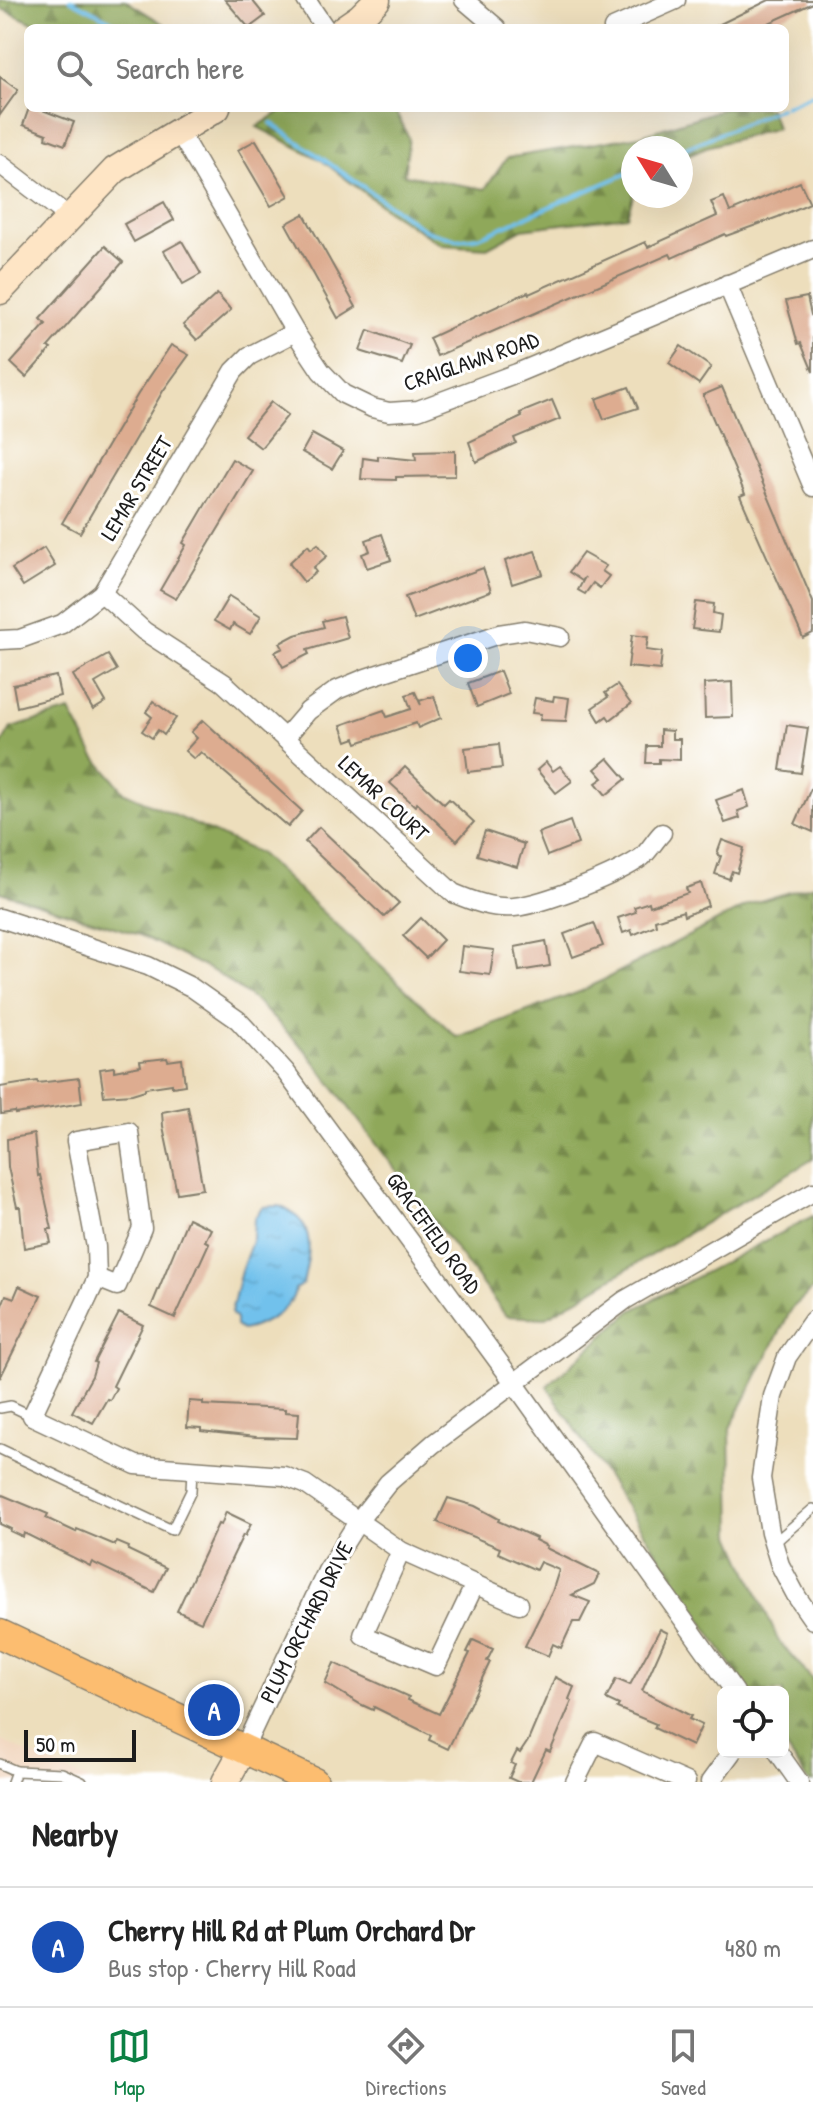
<!DOCTYPE html>
<meta charset="utf-8">
<style>
:root{--surface:#fff;--page:#f2f2f2;--text:#222;--muted:#767676;--line:#e0e0e0;--accent:#0b8043}
body{margin:0;font-family:"Patrick Hand",sans-serif;background:var(--page);color:var(--text)}
.controls{position:absolute;right:24px;bottom:24px;display:grid;overflow:hidden;border-radius:12px;box-shadow:0 8px 32px #0002}
.controls button{width:72px;height:72px;display:grid;place-items:center;padding:0;border:0;border-bottom:2px solid var(--line);background:var(--surface);color:var(--text);font:40px sans-serif}
.compass{position:absolute;left:621px;top:136px;width:72px;height:72px;border-radius:50%;background:var(--surface);box-shadow:0 8px 32px #0002;rotate:307deg}
.scale{position:absolute;left:24px;bottom:20px;width:112px;box-sizing:border-box;padding-left:8px;border:4px solid #1c1c1c;border-top:0;font-size:22px;line-height:28px;white-space:nowrap;color:#1c1c1c;-webkit-text-stroke:6px #fff;paint-order:stroke}
.you{position:absolute;left:468px;top:658px;width:28px;height:28px;margin:-20px;border:6px solid #fff;border-radius:50%;background:#1a73e8;box-shadow:0 0 0 12px #1a73e833}
.badge{display:grid;place-items:center;width:52px;height:52px;border-radius:50%;background:var(--accent);color:#fff;font-size:26px;font-weight:700}
.pin{position:absolute;translate:-50% -50%;border:4px solid #fff;box-shadow:0 2px 8px #0006}
.list{margin:0;padding:0;list-style:none}
h2{display:flex;justify-content:space-between;align-items:center;height:104px;margin:0;padding:0 32px;font-size:34px}
h2 small{font-size:26px;font-weight:400;color:var(--muted)}
.list li{display:grid;grid-template-columns:52px 1fr auto;gap:24px;align-items:center;box-sizing:border-box;height:120px;padding:0 32px;border-top:2px solid var(--line)}
.list b{display:block;font-size:30px;white-space:nowrap}
.list p{margin:0;font-size:26px;white-space:nowrap;color:var(--muted)}
.list em{font-size:26px;font-style:normal;color:var(--muted)}
.icon{flex:none;width:44px;height:44px;fill:none;stroke:currentColor;stroke-width:2;stroke-linecap:round;stroke-linejoin:round}
.map{position:relative;flex:none;width:813px;height:1782px;overflow:hidden}
.search{position:absolute;background:var(--surface);box-shadow:0 8px 32px #0002;left:24px;right:24px;top:24px;height:88px;display:flex;align-items:center;gap:20px;box-sizing:border-box;padding:0 28px;border-radius:12px;color:var(--muted);font-size:30px}
.sheet{height:224px;background:var(--surface)}
nav{display:flex;justify-content:space-around;align-items:center;box-sizing:border-box;height:112px;border-top:2px solid var(--line);background:var(--surface);font-size:22px;color:var(--muted)}
nav a{display:grid;justify-items:center;gap:4px}
nav .on{color:var(--accent)}
.map>svg:first-child{display:block}
</style>
<div class="map">
<svg width="813" height="1782" viewBox="0 0 813 1782">
<defs>
<pattern id="forest-firs" width="22" height="20" patternUnits="userSpaceOnUse" patternTransform="scale(2)"><rect width="22" height="20" fill="#8fa85a"/><path d="M5 1l3.5 6h-7zM16 11l3.5 6h-7z" fill="#74884a"/></pattern>
<pattern id="water-ripples" width="26" height="14" patternUnits="userSpaceOnUse" patternTransform="scale(2)"><rect width="26" height="14" fill="#71c1ec"/><path d="M2 4q2-2 4 0t4 0M15 11q2-2 4 0t4 0" fill="none" stroke="#61a5ca"/></pattern>
</defs>
<rect width="100%" height="100%" fill="#fff"/>
<filter id="ink" filterUnits="userSpaceOnUse"><feTurbulence type="fractalNoise" baseFrequency=".0125" numOctaves="2"/><feDisplacementMap in="SourceGraphic" scale="16" xChannelSelector="R" yChannelSelector="G"/><feConvolveMatrix kernelMatrix="1 2 1 2 8 2 1 2 1" color-interpolation-filters="sRGB"/></filter>
<filter id="wash" filterUnits="userSpaceOnUse"><feTurbulence type="fractalNoise" baseFrequency=".006" numOctaves="4" result="noise"/><feDisplacementMap in="SourceGraphic" scale="32" xChannelSelector="R" yChannelSelector="G"/><feGaussianBlur stdDeviation="1.8" result="paint"/><feColorMatrix in="noise" values="0 0 0 0 0 0 0 0 0 0 0 0 0 0 0 0 0 1.4 0 .05"/><feComposite in="paint" operator="in"/></filter>
<g filter="url(#wash)">
<rect width="100%" height="100%" fill="#eddebc"/>
<!-- built -->
<polygon fill="#f1d5bd" points="0,1740 92,1782 0,1782"/>
<!-- forest -->
<g fill="url(#forest-firs)" stroke="#56623b" stroke-width="2">
<polygon points="0,0 125,0 170,28 44,28 0,8"/>
<polygon points="286,108 328,108 347,116 379,108 394,108 409,138 404,175 485,189 507,158 639,136 726,108 769,108 777,128 706,147 681,158 681,148 633,148 633,196 627,216 522,229 487,248 442,245 387,210 320,159 257,127"/>
<polygon points="70,711 94,756 125,793 259,853 457,1037 582,991 750,904 813,885 813,1159 545,1318 506,1316 307,1052 257,1002 217,973 140,935 0,892 0,747 11,728"/>
<polygon points="813,1216 813,1289 792,1308 730,1428 732,1535 778,1640 813,1680 813,1782 809,1782 783,1743 783,1692 749,1692 547,1386 631,1311"/>
</g>
<!-- water -->
<path fill="url(#water-ripples)" stroke="#466e84" stroke-width="2" d="M279 1206C318 1222 310 1251 303 1284L295 1289C293 1310 262 1326 242 1330L236 1326V1319L231 1313 240 1274 253 1238 254 1219 262 1207Z"/>
<g fill="none" stroke-linecap="round" stroke-linejoin="round">
<!-- stream -->
<g stroke="#71c1ec" stroke-width="4">
<polyline points="71,0 125,28"/>
<polyline points="785,106 813,94"/>
<polyline points="271,123 425,230 457,240 479,237 633,171"/>
<polyline points="681,150 780,108"/>
</g>
</g>
<g id="blocks">
<!-- building -->
<g fill="#ddac90">
<polygon points="225,0 252,0 265,16 249,28"/>
<polygon points="769,0 813,0 813,3 758,28 712,28"/>
<polygon points="0,77 18,90 0,115"/>
<polygon points="29,108 37,108 74,122 65,145 46,138 47,134 23,125"/>
<polygon points="256,140 289,196 271,206 238,150"/>
<polygon points="800,182 810,203 778,217 726,236 725,234 672,258 670,254 437,356 429,338 528,292 529,294 645,242 648,247 717,216 711,202 724,197 730,212"/>
<polygon points="164,202 174,220 134,242 124,224"/>
<polygon points="304,214 356,307 338,318 286,224"/>
<polygon points="182,241 201,274 183,284 164,251"/>
<polygon points="105,246 123,262 48,347 51,349 26,377 11,363 46,324 40,319"/>
<polygon points="217,294 231,310 197,340 183,325"/>
<polygon points="807,297 811,315 813,314 813,372 801,343 798,344 786,301"/>
<polygon points="368,330 410,345 402,364 360,351"/>
<polygon points="171,345 189,355 163,391 80,533 62,523 138,394"/>
<polygon points="681,346 711,367 699,384 669,363"/>
<polygon points="629,387 638,408 604,419 596,399"/>
<polygon points="722,387 813,602 813,633 803,638 740,496 745,494 703,395"/>
<polygon points="552,400 560,419 514,438 516,443 476,462 469,442 522,417 520,413"/>
<polygon points="271,402 288,415 261,448 244,435"/>
<polygon points="312,434 343,451 332,469 302,452"/>
<polygon points="455,451 455,476 396,477 396,480 361,479 363,458 378,460 378,456 416,460 415,452"/>
<polygon points="232,459 253,471 176,599 160,590 186,545 183,543"/>
<polygon points="382,534 391,560 367,568 362,554 370,551 366,540"/>
<polygon points="318,544 327,556 313,568 316,572 304,582 289,563 308,545 311,549"/>
<polygon points="44,548 55,566 23,586 12,569"/>
<polygon points="535,551 543,574 512,584 505,561"/>
<polygon points="583,553 606,566 602,571 609,576 600,588 593,583 585,594 578,590 585,577 582,581 569,572"/>
<polygon points="483,568 491,591 414,620 405,597"/>
<polygon points="229,596 261,616 250,634 233,624 230,630 214,621"/>
<polygon points="696,602 714,604 713,613 721,615 719,632 692,629"/>
<polygon points="342,616 348,638 307,650 309,654 283,667 275,652 283,648 280,643 295,635 324,627 322,621"/>
<polygon points="632,635 648,637 646,650 662,652 660,670 628,667"/>
<polygon points="108,655 117,670 95,683 106,702 93,710 73,675"/>
<polygon points="500,671 509,694 477,707 468,683"/>
<polygon points="56,676 60,696 17,707 13,685"/>
<polygon points="732,682 733,717 705,718 704,684"/>
<polygon points="617,685 631,704 610,720 607,716 600,721 592,708 608,697 605,693"/>
<polygon points="415,692 421,705 419,701 434,696 441,718 418,728 416,723 357,743 355,738 347,741 341,725 384,710 387,717 411,709 406,695"/>
<polygon points="554,696 569,698 566,721 540,720 541,714 532,713 535,698 553,701"/>
<polygon points="153,701 176,718 164,735 158,730 152,738 142,731 152,717 146,712"/>
<polygon points="203,720 302,811 288,827 201,752 194,759 185,751 197,738 191,732"/>
<polygon points="787,725 808,728 801,773 780,770"/>
<polygon points="660,730 672,731 672,739 680,739 680,760 659,759 659,763 646,763 647,746 660,746"/>
<polygon points="499,744 502,768 468,772 465,748"/>
<polygon points="608,758 626,779 606,795 596,783 603,778 595,769"/>
<polygon points="546,762 553,771 560,766 572,781 556,793 537,770"/>
<polygon points="405,767 444,804 449,799 474,822 457,841 417,803 415,806 390,783"/>
<polygon points="813,784 813,832 795,824"/>
<polygon points="744,790 749,807 738,811 740,818 725,823 716,800"/>
<polygon points="570,821 578,844 547,856 538,833"/>
<polygon points="319,827 399,903 384,917 305,842"/>
<polygon points="485,831 524,844 517,867 477,855"/>
<polygon points="722,840 744,848 737,873 732,871 729,879 715,874 721,856 717,854"/>
<polygon points="701,883 708,906 684,916 683,911 655,920 656,925 633,935 631,930 623,933 618,918 636,912 634,907 649,902 650,906 688,893 686,888"/>
<polygon points="421,918 443,940 426,958 403,936"/>
<polygon points="594,923 603,946 573,957 564,934"/>
<polygon points="546,941 550,966 519,971 515,947"/>
<polygon points="462,946 494,950 490,975 459,971"/>
<polygon points="167,1058 168,1061 182,1059 185,1085 172,1087 172,1084 145,1088 145,1090 132,1094 104,1096 100,1069 114,1067 114,1071 141,1066 140,1061"/>
<polygon points="79,1078 82,1103 15,1114 15,1112 1,1114 0,1087 37,1081 38,1083"/>
<polygon points="188,1107 203,1189 177,1193 163,1126 162,1112"/>
<polygon points="34,1134 38,1176 40,1175 52,1229 48,1229 51,1243 24,1248 20,1207 17,1207 8,1167 7,1139"/>
<polygon points="188,1218 211,1229 205,1241 209,1243 175,1318 151,1307"/>
<polygon points="19,1286 41,1296 0,1378 0,1310 6,1295 14,1298"/>
<polygon points="119,1313 143,1325 113,1386 116,1388 110,1400 107,1399 93,1423 72,1412 92,1376 96,1363 94,1362"/>
<polygon points="189,1401 203,1402 203,1405 285,1409 285,1412 299,1413 297,1438 256,1437 201,1431 201,1428 187,1427"/>
<polygon points="0,1494 48,1514 46,1518 76,1532 77,1529 115,1545 117,1542 129,1547 128,1550 166,1568 154,1592 92,1562 90,1566 24,1533 23,1537 10,1531 11,1529 0,1524"/>
<polygon points="448,1498 475,1506 499,1519 498,1521 536,1538 535,1540 547,1546 546,1548 599,1574 594,1584 572,1595 590,1602 580,1622 573,1622 561,1648 553,1644 548,1656 525,1646 552,1592 559,1570 540,1562 536,1570 498,1553 500,1548 437,1522"/>
<polygon points="226,1512 251,1524 245,1536 243,1535 201,1622 177,1611 218,1524 221,1525"/>
<polygon points="660,1629 668,1633 642,1691 691,1716 689,1719 702,1725 692,1746 654,1728 656,1724 617,1708 619,1705 606,1699 616,1679 630,1685"/>
<polygon points="473,1640 493,1649 487,1661 490,1662 448,1749 429,1740 431,1735 374,1707 373,1710 360,1704 325,1683 334,1663 409,1697 408,1700 439,1714 470,1653 467,1652"/>
<polygon points="555,1677 574,1687 569,1699 572,1701 550,1752 546,1750 531,1782 518,1782 509,1778 515,1765 511,1763 517,1751 520,1753 528,1741"/>
</g>
</g>
</g>
<g filter="url(#ink)">
<use href="#blocks" fill-opacity="0" stroke="#847d6c" stroke-width="2"/>
<g fill="none" stroke-linecap="round" stroke-linejoin="round">
<!-- lane casing -->
<g stroke="#847d6c" stroke-width="12">
<g id="lane">
<polyline points="0,1408 11,1406 32,1416"/>
<polyline points="0,1449 172,1530 191,1491 192,1469"/>
<polyline points="774,1543 813,1509"/>
<polyline points="0,1764 16,1771 12,1782"/>
<polyline points="16,1771 62,1773 82,1782"/>
</g>
</g>
<!-- street casing -->
<g stroke="#847d6c" stroke-width="21">
<g id="street">
<polyline points="306,0 325,28"/>
<polyline points="464,0 497,28"/>
<polyline points="613,28 676,0"/>
<polyline points="178,130 295,332 321,371 343,394 372,408 389,412 418,410 517,373 813,249"/>
<polyline points="0,164 68,216"/>
<polyline points="727,284 813,487"/>
<path d="M102 593 144 631 224 683 453 893C472 901 493 909 514 907 544 904 617 875 642 857 649 851 655 840 662 833"/>
<polyline points="0,640 20,639 62,624 102,593 234,371 249,356 295,332"/>
<polyline points="285,738 308,711 337,690 366,678 499,634 525,630 560,637"/>
<polyline points="0,918 148,966 191,987 238,1020 285,1071 515,1384 735,1692"/>
<polyline points="97,1278 117,1286 142,1228 129,1132 76,1141 96,1247 97,1278 32,1416 136,1465 284,1476 305,1484 401,1551 519,1604"/>
<polyline points="813,1320 787,1357 773,1396 761,1478 770,1532 780,1565 797,1597 813,1620"/>
<polyline points="401,1551 363,1635 436,1666 475,1584"/>
<polyline points="244,1748 327,1571 359,1520 388,1483 433,1444 625,1300 813,1192"/>
<polyline points="778,1752 799,1782"/>
<polyline points="575,1782 595,1742 686,1782"/>
<polyline points="710,1782 732,1752"/>
</g>
</g>
<!-- secondary casing -->
<g stroke="#847d6c" stroke-width="29">
<g id="secondary">
<polyline points="344,28 360,17 377,0"/>
<polyline points="0,291 115,170 217,108"/>
<polyline points="225,1782 244,1748"/>
</g>
</g>
<!-- primary casing -->
<g stroke="#847d6c" stroke-width="31">
<polyline id="primary" points="0,1634 314,1782"/>
</g>
<!-- lane -->
<use href="#lane" stroke="#fff" stroke-width="9"/>
<!-- street -->
<use href="#street" stroke="#fff" stroke-width="18"/>
<!-- secondary -->
<use href="#secondary" stroke="#fee5c5" stroke-width="26"/>
<!-- primary -->
<use href="#primary" stroke="#fcbd6f" stroke-width="28"/>
</g>
</g>
<g text-anchor="middle" stroke-width="6" stroke-linejoin="round" paint-order="stroke">
<!-- street labels -->
<g font-size="22" fill="#1c1c1c" stroke="#fff">
<text transform="translate(471 361) rotate(-19)" y="8">CRAIGLAWN ROAD</text>
<text transform="translate(136 488) rotate(-59)" y="8">LEMAR STREET</text>
<text transform="translate(384 798) rotate(43)" y="8">LEMAR COURT</text>
<text transform="translate(434 1233) rotate(54)" y="8">GRACEFIELD ROAD</text>
<text transform="translate(306 1622) rotate(-63)" y="8">PLUM ORCHARD DRIVE</text>
</g>
</g>
</svg>
<div class="controls">
<button><svg class="icon" aria-label="locate" viewBox="0 0 24 24"><circle cx="12" cy="12" r="6"/><path d="M12 2v4M12 18v4M2 12h4M18 12h4"/></svg></button>
</div>
<svg class="compass" viewBox="-18 -18 36 36"><path d="M0-13l5 13h-10z" fill="#e53935"/><path d="M0 13l5-13h-10z" fill="#767676"/></svg>
<div class="scale">50 m</div>
<div class="you"></div>
<div class="pin badge" style="left:214px;top:1710px;background:#1a4fb4">A</div>
<div class="search"><svg class="icon" aria-label="search" viewBox="0 0 24 24"><circle cx="10" cy="10" r="6"/><path d="M15 15l6 6"/></svg>Search here</div>
</div>
<section class="sheet">
<h2>Nearby<small></small></h2>
<ul class="list">
<li><span class="badge" style="background:#1a4fb4">A</span><div><b>Cherry Hill Rd at Plum Orchard Dr</b><p>Bus stop · Cherry Hill Road</p></div><em>480 m</em></li>
</ul>
</section>
<nav>
<a class="on"><svg class="icon" aria-label="map" viewBox="0 0 24 24"><path d="M3 6l6-2 6 2 6-2v14l-6 2-6-2-6 2zM9 4v14M15 6v14"/></svg>Map</a>
<a><svg class="icon" aria-label="directions" viewBox="0 0 24 24"><path d="M12 3l9 9-9 9-9-9zM9 14v-3h6M13 9l2 2-2 2"/></svg>Directions</a>
<a><svg class="icon" aria-label="saved" viewBox="0 0 24 24"><path d="M7 4h10v16l-5-4-5 4z"/></svg>Saved</a>
</nav>
